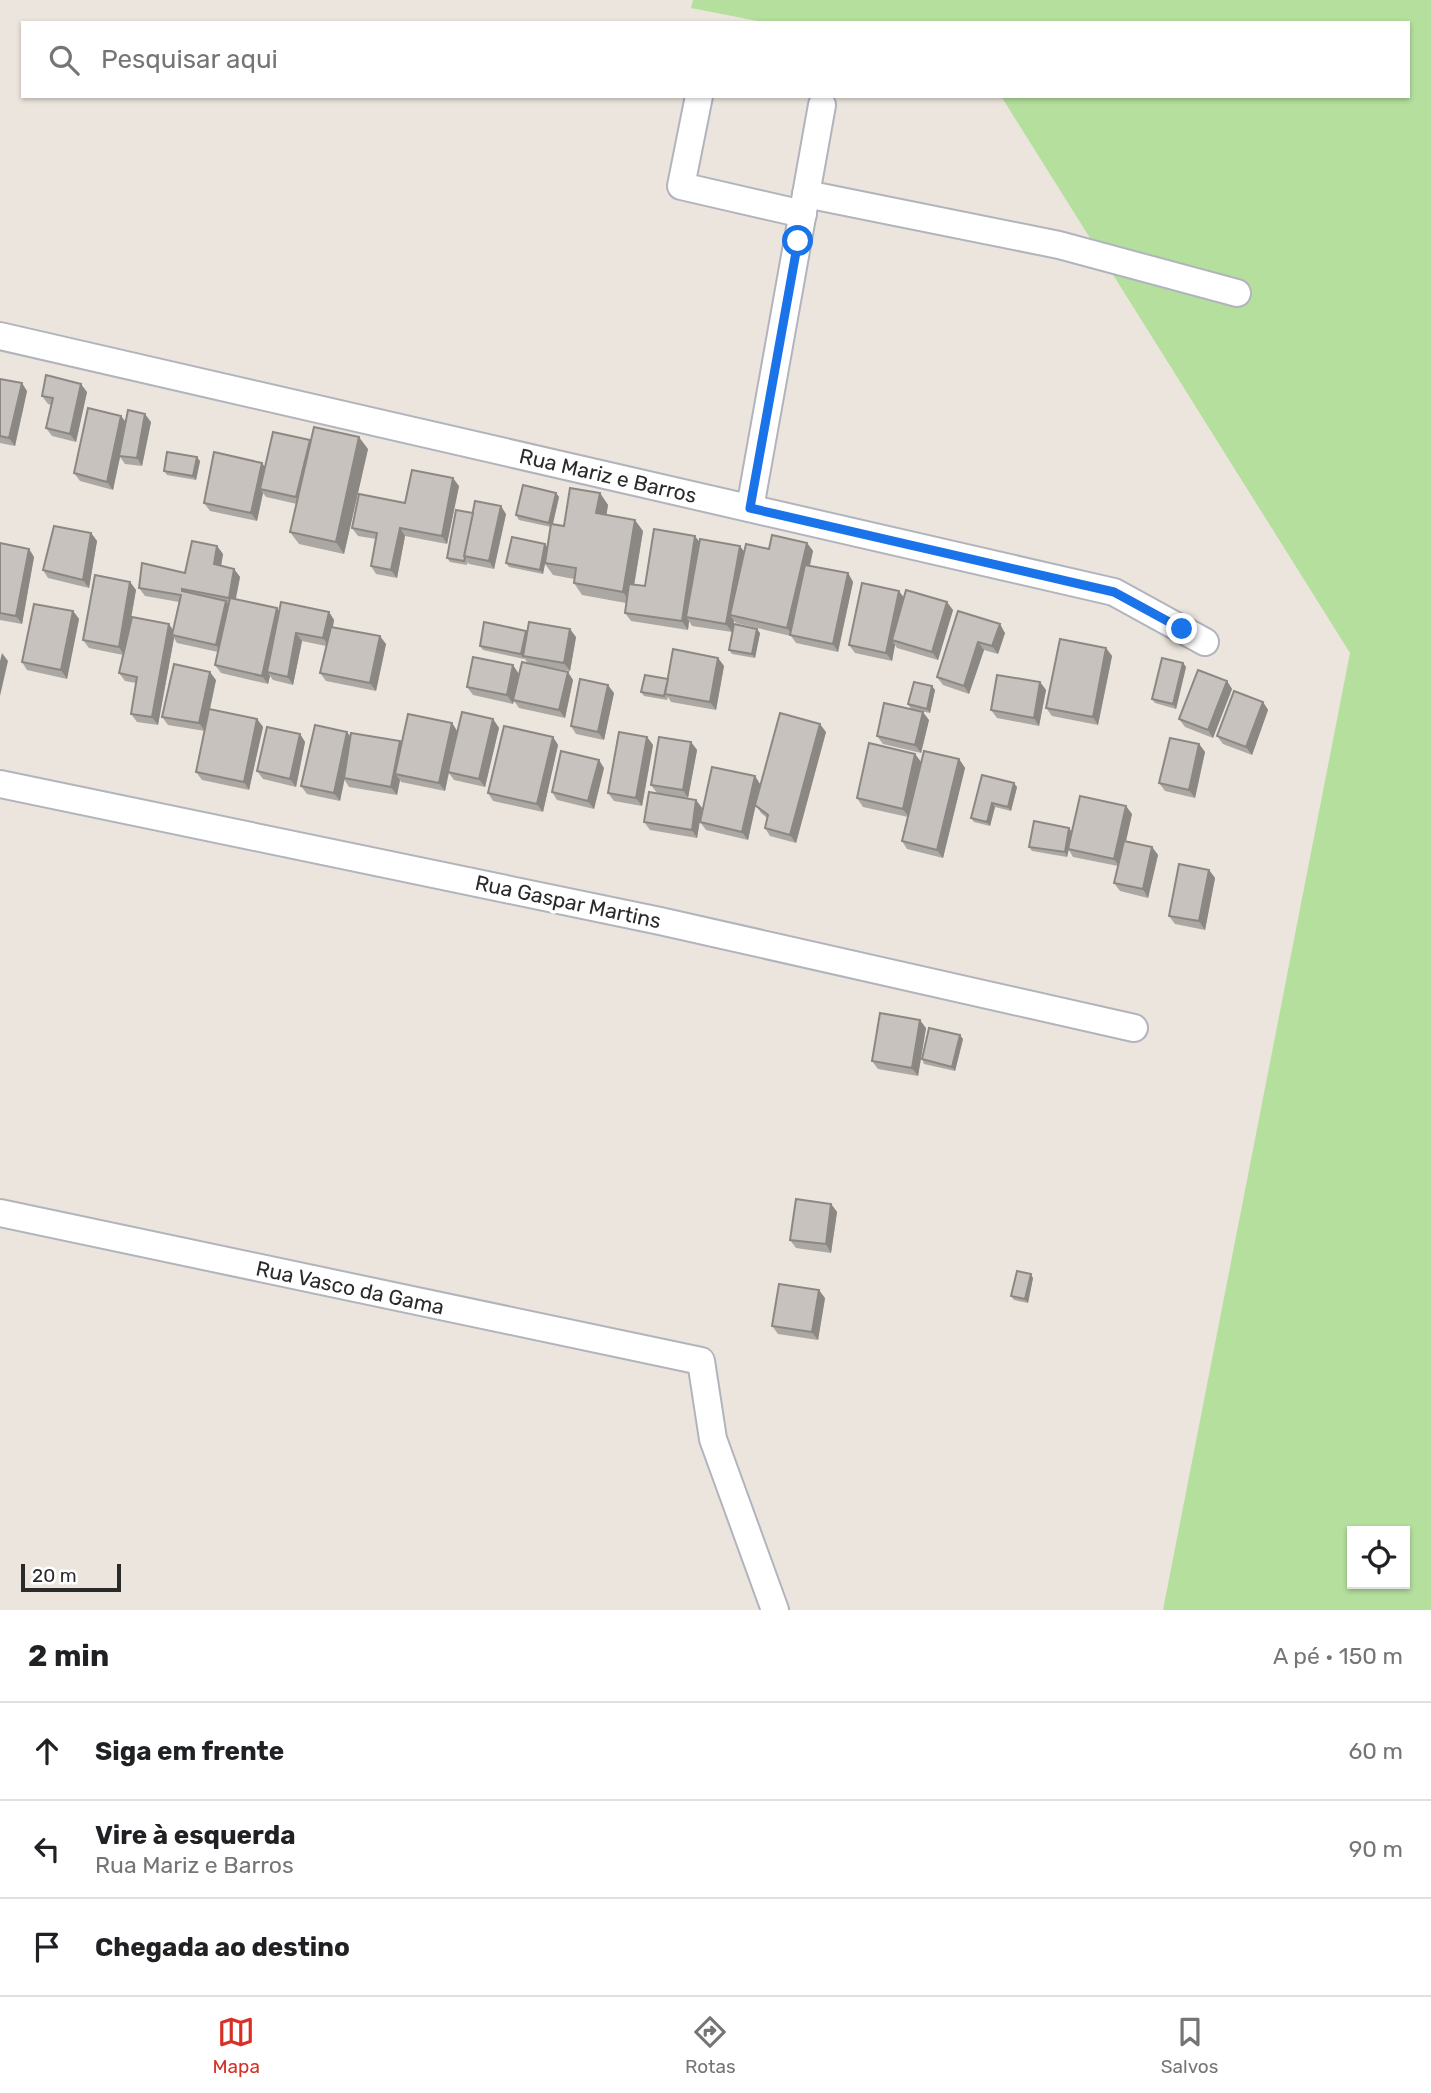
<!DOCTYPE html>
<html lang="pt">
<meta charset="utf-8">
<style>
:root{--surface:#fff;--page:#f6f6f6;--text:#202124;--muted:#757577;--line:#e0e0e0;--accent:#d93025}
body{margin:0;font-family:Rubik,sans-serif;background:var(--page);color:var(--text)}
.controls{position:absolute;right:21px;bottom:21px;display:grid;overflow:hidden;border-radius:0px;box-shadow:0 2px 5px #0004}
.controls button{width:63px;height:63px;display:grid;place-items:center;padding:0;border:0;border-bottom:2px solid var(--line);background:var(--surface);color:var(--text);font:35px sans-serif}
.scale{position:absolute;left:21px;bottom:18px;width:100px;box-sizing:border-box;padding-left:7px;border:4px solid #2a2a2a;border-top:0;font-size:19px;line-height:24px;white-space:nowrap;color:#2a2a2a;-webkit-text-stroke:5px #fff;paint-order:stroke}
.stop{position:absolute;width:21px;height:21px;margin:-16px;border:5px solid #1a73e8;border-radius:50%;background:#fff}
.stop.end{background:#1a73e8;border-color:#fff;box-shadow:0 2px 7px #0008}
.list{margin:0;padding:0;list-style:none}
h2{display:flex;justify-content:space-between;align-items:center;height:91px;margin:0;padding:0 28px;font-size:30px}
h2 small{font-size:23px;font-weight:400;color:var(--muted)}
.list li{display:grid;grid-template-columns:46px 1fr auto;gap:21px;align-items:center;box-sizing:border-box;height:98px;padding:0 28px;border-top:2px solid var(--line)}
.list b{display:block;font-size:26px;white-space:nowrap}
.list p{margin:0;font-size:23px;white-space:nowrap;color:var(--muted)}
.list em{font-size:23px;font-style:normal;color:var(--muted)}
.icon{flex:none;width:38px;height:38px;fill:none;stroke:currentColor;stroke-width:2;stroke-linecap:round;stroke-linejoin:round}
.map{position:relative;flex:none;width:1431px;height:1610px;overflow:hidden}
.search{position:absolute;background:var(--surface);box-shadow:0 2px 5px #0004;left:21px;right:21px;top:21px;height:77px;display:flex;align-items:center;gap:18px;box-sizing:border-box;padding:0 24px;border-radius:0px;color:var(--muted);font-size:26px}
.sheet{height:385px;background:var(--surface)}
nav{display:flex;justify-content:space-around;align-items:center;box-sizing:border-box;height:98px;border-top:2px solid var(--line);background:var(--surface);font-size:19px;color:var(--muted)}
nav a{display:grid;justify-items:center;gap:4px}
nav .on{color:var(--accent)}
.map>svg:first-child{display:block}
</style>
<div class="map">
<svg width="1431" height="1610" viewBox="0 0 1431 1610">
<rect width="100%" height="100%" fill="#ece5dd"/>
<!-- green -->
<path fill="#b4df9d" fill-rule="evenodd" d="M693 0H1431V1610H1163L1350 653 1001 96H1408V23H768L691 8ZM1352 1531H1405V1584H1352Z"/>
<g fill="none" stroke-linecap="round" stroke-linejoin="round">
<!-- minor casing -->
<g stroke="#b1b4bd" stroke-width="30">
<g id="minor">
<polyline points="699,96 681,186 803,214"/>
<polyline points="806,194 1059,245 1237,293"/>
<polyline points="0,336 1114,592 1205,642"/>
<polyline points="750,508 822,105"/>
<polyline points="0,784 660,921 1134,1028"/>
<polyline points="0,1213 701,1361 713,1439 775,1610"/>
</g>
</g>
<!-- minor -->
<use href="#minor" stroke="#fff" stroke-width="26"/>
</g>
<!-- wall -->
<g fill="#aba7a3">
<polygon points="0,379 27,391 15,446 0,443"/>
<polygon points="87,392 76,442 52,436 46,428 51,405 48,404 42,396"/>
<polygon points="121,416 126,422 151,422 142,466 125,464 120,457 113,490 80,481 74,473"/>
<polygon points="311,441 368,449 344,554 299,544 290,532 297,504 266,497 263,493 257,521 210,511 204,503"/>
<polygon points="200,461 196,480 167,475 164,471"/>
<polygon points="459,486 447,544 405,536 397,578 376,574 371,566 376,539 358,536 352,528 405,503"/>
<polygon points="556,493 559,497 553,524 564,526 600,493 608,505 606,515 643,531 634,585 645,586 700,542 744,552 769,549 807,543 813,551 810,566 848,573 853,582 838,652 796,643 791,636 736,623 734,621 732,632 692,626 689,621 688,630 631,621 625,613 626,603 582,595 574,583 574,579 553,575 545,564 543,574 509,567 506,563 547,547 551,527 519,520 516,515"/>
<polygon points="473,513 506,514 494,569 469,564 468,562 467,565 450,562 447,558"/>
<polygon points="91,533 97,541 89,588 48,578 43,570"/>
<polygon points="0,543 29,549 34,557 22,624 0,620"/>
<polygon points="217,546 223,554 221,566 234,569 240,577 236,599 277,608 279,612 329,612 334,620 333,627 386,644 376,691 326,681 320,673 326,646 302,641 293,685 273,680 270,676 268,684 221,673 215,665 218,652 177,643 174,638 158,725 137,722 131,714 136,683 125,681 119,673 123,655 89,648 83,640 130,582 136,590 129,631 173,630 179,602 145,596 139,588 185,573"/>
<polygon points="904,598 953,610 938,660 897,648 895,645 892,661 855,653 849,645"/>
<polygon points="73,611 79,619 67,679 27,670 22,662"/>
<polygon points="958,611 1005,633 998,654 984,650 969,694 943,685 937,677"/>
<polygon points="527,632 576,637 570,671 541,666 573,680 565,718 519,708 514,701 513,704 473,695 467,687 519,674 528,663 524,658 524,659 483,650 480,646"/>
<polygon points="760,633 755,658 732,654 729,650"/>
<polygon points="1106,648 1112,656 1098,725 1052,716 1046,708"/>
<polygon points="718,658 724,666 716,710 671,702 668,697 667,700 644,696 641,692 668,679"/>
<polygon points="1183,663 1186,667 1176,709 1155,703 1152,699"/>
<polygon points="216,680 210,709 257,719 263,727 249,790 202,780 196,772 205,731 168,725 162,717"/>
<polygon points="1227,681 1232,689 1213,738 1185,727 1179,719"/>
<polygon points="1040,682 1046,690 1039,726 997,718 991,710"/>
<polygon points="932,686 935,690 930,713 911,709 908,704"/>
<polygon points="614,693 604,740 576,734 571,726"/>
<polygon points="1263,702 1268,710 1252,755 1223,744 1217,736"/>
<polygon points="493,719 499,728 485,787 454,780 449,773 445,791 401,782 400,780 397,795 349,787 344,779 340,801 307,794 301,786 351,737 400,741 402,744 452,723 457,731"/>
<polygon points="929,720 921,753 883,744 877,736"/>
<polygon points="826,732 796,843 770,836 765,828 767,818 761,813 756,805 748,840 706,830 700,822 755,776 760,784"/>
<polygon points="300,734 305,742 296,787 263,779 257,771"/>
<polygon points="553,737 558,745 543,812 493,801 488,793"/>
<polygon points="647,737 653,745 642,806 614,801 608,793"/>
<polygon points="691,742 697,750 688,798 657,793 651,785"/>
<polygon points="1199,744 1205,752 1195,798 1165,791 1159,783"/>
<polygon points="915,754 921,762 959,759 965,768 943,858 907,849 902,841 908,817 863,807 857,798"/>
<polygon points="604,768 594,809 557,800 552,792"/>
<polygon points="982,775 1017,787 1011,811 995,807 990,826 974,822 971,818"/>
<polygon points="696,800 702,808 697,838 650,830 644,822"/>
<polygon points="1132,814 1126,841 1152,847 1158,855 1148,898 1120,891 1114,883 1118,866 1073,857 1069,850 1067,857 1032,851 1029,847 1069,828 1072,832"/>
<polygon points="1209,870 1215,878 1205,930 1175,924 1169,916"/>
<polygon points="926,1028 918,1076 878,1069 872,1061"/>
<polygon points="963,1039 955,1071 924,1064 922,1059"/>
<polygon points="831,1204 837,1212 831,1253 796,1248 790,1240"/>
<polygon points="1033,1278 1028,1303 1014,1300 1011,1296"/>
<polygon points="825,1298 818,1340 778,1334 772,1326"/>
</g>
<!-- shaded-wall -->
<g fill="#8b8884">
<polygon points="22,383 27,391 15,446 9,438"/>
<polygon points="81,384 87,392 76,442 70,434"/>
<polygon points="145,414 151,422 142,466 137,458"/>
<polygon points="121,416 127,424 113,490 107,482"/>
<polygon points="359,437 368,449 344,554 336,542"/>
<polygon points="310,440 315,448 302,505 296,497"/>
<polygon points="197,457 200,461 196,480 193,476"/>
<polygon points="262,463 268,471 260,489 263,493 257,521 251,513"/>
<polygon points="453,478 459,486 447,544 442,536"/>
<polygon points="556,493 559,497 552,527 549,523"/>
<polygon points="600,493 608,505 605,525 596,513"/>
<polygon points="501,506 506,514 494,569 489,561"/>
<polygon points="635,520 643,531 631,604 623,592"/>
<polygon points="400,528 405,536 397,578 391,570"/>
<polygon points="91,533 97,541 89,588 83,580"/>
<polygon points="695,536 701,544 686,617 689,621 688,630 682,621"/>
<polygon points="807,543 813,551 793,636 787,628"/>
<polygon points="545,544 548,548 543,574 540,570"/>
<polygon points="217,546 223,554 220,572 214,564"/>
<polygon points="740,546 746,554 730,615 734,621 732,632 726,624"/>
<polygon points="29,549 34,557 22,624 16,616"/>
<polygon points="234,569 240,577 234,606 229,598"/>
<polygon points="848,573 853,582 838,652 833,644"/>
<polygon points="130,582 136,590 124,655 119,647"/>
<polygon points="899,591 905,599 892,640 895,645 892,661 886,653"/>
<polygon points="226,601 232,610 222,653 216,645"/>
<polygon points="947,602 953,610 938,660 932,652"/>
<polygon points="277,608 283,617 267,672 270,676 268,684 262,676"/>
<polygon points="73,611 79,619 67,679 61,670"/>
<polygon points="329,612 334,620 329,646 323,638"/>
<polygon points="169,624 175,633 172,635 174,638 158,725 152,717"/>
<polygon points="1000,624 1005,633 998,654 992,646"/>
<polygon points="570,629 576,637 570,671 564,663"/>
<polygon points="757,629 760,633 755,658 752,654"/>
<polygon points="526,631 529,635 523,656 524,659 521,654"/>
<polygon points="296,633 302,641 293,685 288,677"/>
<polygon points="380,636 386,644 376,691 370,683"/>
<polygon points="978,642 984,650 969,694 964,686"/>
<polygon points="1106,648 1112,656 1098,725 1093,717"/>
<polygon points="2,653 8,661 0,696 0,661"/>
<polygon points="718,658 724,666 716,710 710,702"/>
<polygon points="1183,663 1186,667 1176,709 1173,704"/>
<polygon points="513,665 519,674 513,704 507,695"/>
<polygon points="210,672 216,680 205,731 199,723"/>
<polygon points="568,672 573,680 565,718 559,710"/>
<polygon points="1227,681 1232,689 1213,738 1208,730"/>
<polygon points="1040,682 1046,690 1039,726 1034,718"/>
<polygon points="608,685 614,693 604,740 598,732"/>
<polygon points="932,686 935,690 930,713 927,709"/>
<polygon points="1263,702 1268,710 1252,755 1246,747"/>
<polygon points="923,712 929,720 921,753 915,745"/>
<polygon points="257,719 263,727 249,790 244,782"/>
<polygon points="493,719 499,728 485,787 479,779"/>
<polygon points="452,723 457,731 445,791 439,783"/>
<polygon points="820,724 826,732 796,843 790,835"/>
<polygon points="347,732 353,740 340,801 334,793"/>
<polygon points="300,734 305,742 296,787 290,779"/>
<polygon points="553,737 558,745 543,812 537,804"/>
<polygon points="647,737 653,745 642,806 636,798"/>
<polygon points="400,741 405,749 395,774 400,780 397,795 391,787"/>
<polygon points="691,742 697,750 688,798 683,790"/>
<polygon points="1199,744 1205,752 1195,798 1189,790"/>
<polygon points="915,754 921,762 909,817 903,809"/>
<polygon points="959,759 965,768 943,858 937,850"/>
<polygon points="599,760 604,768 594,809 588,801"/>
<polygon points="755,776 760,784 748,840 742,832"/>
<polygon points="1014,783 1017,787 1011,811 1008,807"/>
<polygon points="696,800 702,808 697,838 692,830"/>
<polygon points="992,803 995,807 990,826 987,822"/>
<polygon points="1126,806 1132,814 1120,867 1114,859"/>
<polygon points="1069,828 1072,832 1067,857 1065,852"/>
<polygon points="1152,847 1158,855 1148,898 1143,889"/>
<polygon points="1209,870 1215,878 1205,930 1199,921"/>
<polygon points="920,1020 926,1028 918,1076 912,1068"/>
<polygon points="960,1035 963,1039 955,1071 952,1067"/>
<polygon points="831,1204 837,1212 831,1253 826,1244"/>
<polygon points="1031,1274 1033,1278 1028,1303 1025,1299"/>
<polygon points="819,1290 825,1298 818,1340 812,1332"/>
</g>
<!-- building -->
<g fill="#c7c2bd" stroke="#8b8884" stroke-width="2">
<polygon points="46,375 81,384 70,434 46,428 53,398 42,396"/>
<polygon points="0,379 22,383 9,438 0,436"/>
<polygon points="88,408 121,416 107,482 74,473"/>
<polygon points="128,410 145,414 137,458 119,456"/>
<polygon points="314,427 359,437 336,542 290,532"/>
<polygon points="273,432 310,440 296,497 260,489"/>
<polygon points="167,452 197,457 193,476 164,471"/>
<polygon points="214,452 262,463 251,513 204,503"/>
<polygon points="412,470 453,478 442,536 400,528 391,570 371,566 377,533 352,528 359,494 405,503"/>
<polygon points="523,485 556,493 549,523 516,515"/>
<polygon points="570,488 600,493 596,513 635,520 623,592 574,583 576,568 545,563 551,524 564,526"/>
<polygon points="475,501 501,506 489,561 464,556"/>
<polygon points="456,510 473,513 464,556 465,558 464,561 447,558"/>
<polygon points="54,526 91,533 83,580 43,570"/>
<polygon points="654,529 695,536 682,621 625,613 629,584 645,586"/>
<polygon points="772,535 807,543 787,628 730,615 746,544 769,549"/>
<polygon points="512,537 545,544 540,570 506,563"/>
<polygon points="700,539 740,546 726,624 686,617"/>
<polygon points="192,541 217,546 214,564 234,569 229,598 182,589 182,591 226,601 216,645 172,635 181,595 139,588 142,563 185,573"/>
<polygon points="0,543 29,549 16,616 0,613"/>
<polygon points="805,565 848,573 833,644 790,635"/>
<polygon points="95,575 130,582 119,647 83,640"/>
<polygon points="862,583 899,591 886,653 849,645"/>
<polygon points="906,590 947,602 932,652 892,640"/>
<polygon points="230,598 277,608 262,676 215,665"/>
<polygon points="281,602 329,612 323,638 296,633 288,677 267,672"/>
<polygon points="34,604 73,611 61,670 22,662"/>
<polygon points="958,611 1000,624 992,646 978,642 964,686 937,677"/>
<polygon points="132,617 169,624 152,717 131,714 137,677 119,673"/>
<polygon points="484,622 526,631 521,654 480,646"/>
<polygon points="529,622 570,629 564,663 523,656"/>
<polygon points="734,624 757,629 752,654 729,650"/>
<polygon points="331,627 380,636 370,683 320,673"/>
<polygon points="1060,639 1106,648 1093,717 1046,708"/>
<polygon points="673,649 718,658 710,702 665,694"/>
<polygon points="473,657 513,665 507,695 467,687"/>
<polygon points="1162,658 1183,663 1173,704 1152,699"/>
<polygon points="522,662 568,672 559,710 513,700"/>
<polygon points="174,664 210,672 199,723 162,717"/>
<polygon points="1198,670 1227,681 1208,730 1179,719"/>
<polygon points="645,675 668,679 664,696 641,692"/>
<polygon points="997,675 1040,682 1034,718 991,710"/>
<polygon points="580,679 608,685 598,732 571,726"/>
<polygon points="914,682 932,686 927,709 908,704"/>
<polygon points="1234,691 1263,702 1246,747 1217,736"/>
<polygon points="884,703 923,712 915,745 877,736"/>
<polygon points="209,709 257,719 244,782 196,772"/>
<polygon points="462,712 493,719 479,779 448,772"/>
<polygon points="780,713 820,724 790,835 765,828 768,815 755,805"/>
<polygon points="408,714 452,723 439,783 395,774"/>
<polygon points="315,725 347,732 334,793 301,786"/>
<polygon points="504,726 553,737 537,804 488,793"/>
<polygon points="267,727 300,734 290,779 257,771"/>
<polygon points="619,732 647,737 636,798 608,793"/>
<polygon points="351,733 400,741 391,787 344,778"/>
<polygon points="659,737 691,742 683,790 651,785"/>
<polygon points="1170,738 1199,744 1189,790 1159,783"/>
<polygon points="869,743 915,754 903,809 857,798"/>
<polygon points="561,751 599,760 588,801 552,792"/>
<polygon points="924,751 959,759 937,850 902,841"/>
<polygon points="712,767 755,776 742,832 700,822"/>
<polygon points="982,775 1014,783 1008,807 992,803 987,822 971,818"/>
<polygon points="649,792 696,800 692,830 644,822"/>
<polygon points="1080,796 1126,806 1114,859 1068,849"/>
<polygon points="1034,821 1069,828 1065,852 1029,847"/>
<polygon points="1124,841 1152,847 1143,889 1114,883"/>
<polygon points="1179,864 1209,870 1199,921 1169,916"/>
<polygon points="880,1013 920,1020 912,1068 872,1061"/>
<polygon points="929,1028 960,1035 952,1067 922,1059"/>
<polygon points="796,1199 831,1204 826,1244 790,1240"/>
<polygon points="1017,1271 1031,1274 1025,1299 1011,1296"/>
<polygon points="779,1284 819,1290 812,1332 772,1326"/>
</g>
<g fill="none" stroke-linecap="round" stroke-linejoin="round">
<!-- route -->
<polyline stroke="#1a73e8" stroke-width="9" points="798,241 750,508 1114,592 1182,629"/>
</g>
<g text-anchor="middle" stroke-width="7" stroke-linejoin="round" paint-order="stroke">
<!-- street labels -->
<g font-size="21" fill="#2a2a2a" stroke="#fff">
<text transform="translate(608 476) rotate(13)" y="7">Rua Mariz e Barros</text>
<text transform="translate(568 902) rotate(12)" y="7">Rua Gaspar Martins</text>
<text transform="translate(350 1288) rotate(12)" y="7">Rua Vasco da Gama</text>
</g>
</g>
</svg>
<div class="controls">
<button><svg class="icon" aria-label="locate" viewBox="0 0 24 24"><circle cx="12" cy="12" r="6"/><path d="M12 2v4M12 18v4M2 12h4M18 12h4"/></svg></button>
</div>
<div class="scale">20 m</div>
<div class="stop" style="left:798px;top:241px"></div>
<div class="stop end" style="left:1182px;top:629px"></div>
<div class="search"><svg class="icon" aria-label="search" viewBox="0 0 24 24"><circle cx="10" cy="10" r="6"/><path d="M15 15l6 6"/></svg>Pesquisar aqui</div>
</div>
<section class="sheet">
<h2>2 min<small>A pé · 150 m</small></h2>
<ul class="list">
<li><svg class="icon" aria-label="ahead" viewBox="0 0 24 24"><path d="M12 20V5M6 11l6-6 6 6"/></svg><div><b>Siga em frente</b></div><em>60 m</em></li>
<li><svg class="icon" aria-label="left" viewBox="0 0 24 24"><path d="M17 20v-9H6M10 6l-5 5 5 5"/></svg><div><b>Vire à esquerda</b><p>Rua Mariz e Barros</p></div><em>90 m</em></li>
<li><svg class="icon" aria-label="arrive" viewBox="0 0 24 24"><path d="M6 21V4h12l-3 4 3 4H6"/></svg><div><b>Chegada ao destino</b></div></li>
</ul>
</section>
<nav>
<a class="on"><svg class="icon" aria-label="map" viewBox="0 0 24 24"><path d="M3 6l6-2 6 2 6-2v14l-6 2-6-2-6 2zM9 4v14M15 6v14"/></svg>Mapa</a>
<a><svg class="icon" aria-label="directions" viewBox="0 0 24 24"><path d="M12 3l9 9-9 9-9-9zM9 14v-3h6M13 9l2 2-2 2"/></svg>Rotas</a>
<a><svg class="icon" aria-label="saved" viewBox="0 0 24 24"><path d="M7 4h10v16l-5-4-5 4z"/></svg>Salvos</a>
</nav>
